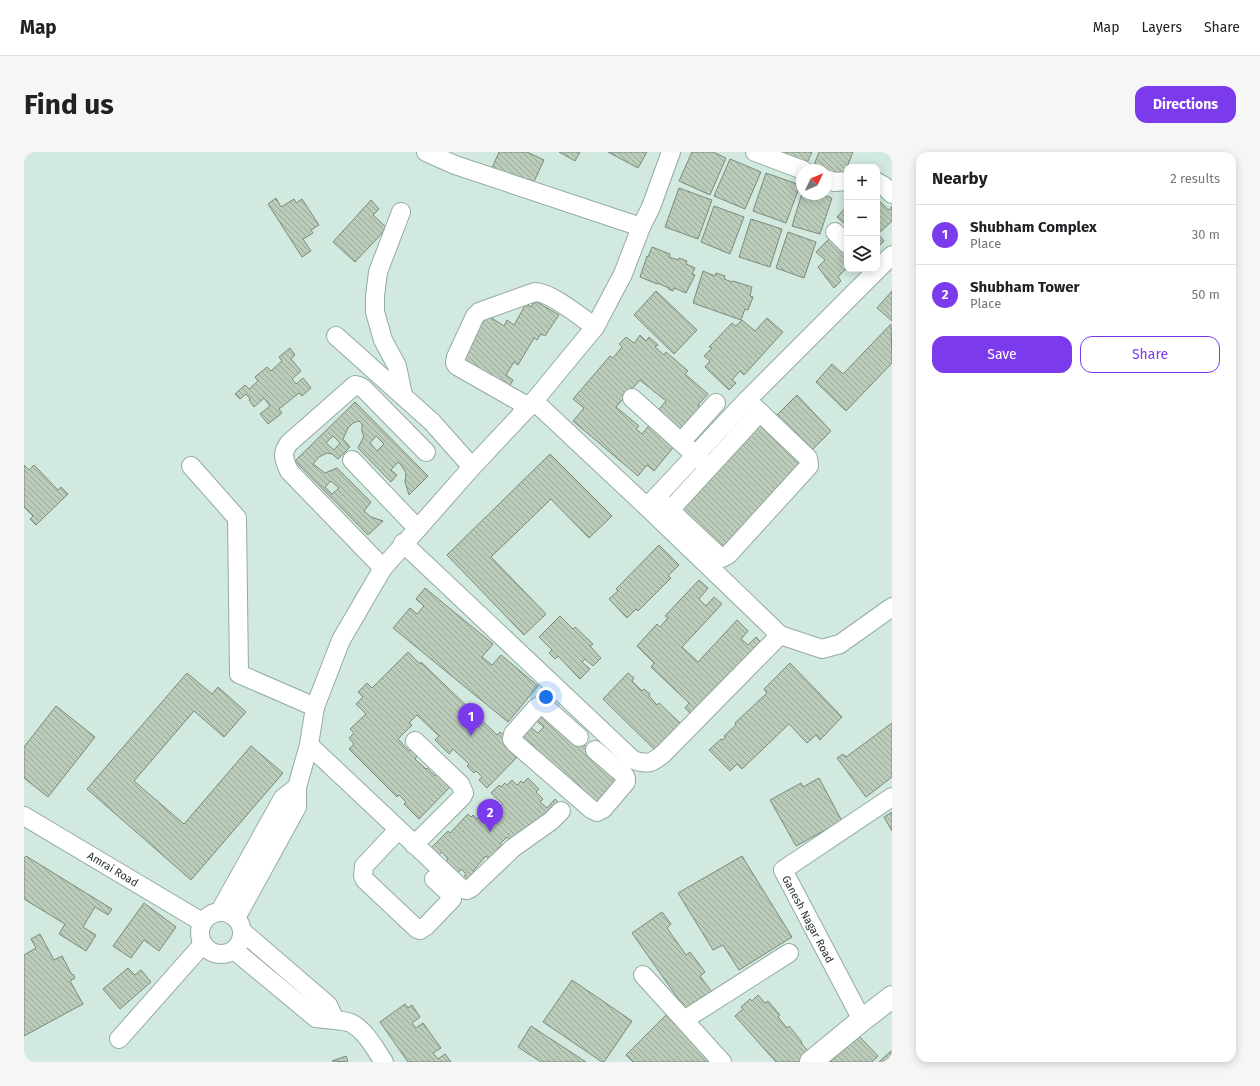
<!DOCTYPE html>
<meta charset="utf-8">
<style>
:root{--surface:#fff;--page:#f6f6f6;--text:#202124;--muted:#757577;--line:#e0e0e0;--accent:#7c3aed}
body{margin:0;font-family:"Fira Sans",sans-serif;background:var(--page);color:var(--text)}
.controls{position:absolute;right:12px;top:12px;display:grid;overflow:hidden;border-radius:8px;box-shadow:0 2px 10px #0003}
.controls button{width:36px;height:36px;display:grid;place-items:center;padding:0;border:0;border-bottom:1px solid var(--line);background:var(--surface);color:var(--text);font:20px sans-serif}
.compass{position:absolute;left:772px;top:12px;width:36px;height:36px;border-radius:50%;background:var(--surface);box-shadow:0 2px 10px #0003;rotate:46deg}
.you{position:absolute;left:522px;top:545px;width:14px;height:14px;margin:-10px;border:3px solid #fff;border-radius:50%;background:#1a73e8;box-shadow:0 0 0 6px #1a73e833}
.badge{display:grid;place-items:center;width:26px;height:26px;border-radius:50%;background:var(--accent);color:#fff;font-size:13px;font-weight:700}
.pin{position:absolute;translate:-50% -33px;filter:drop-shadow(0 1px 2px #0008)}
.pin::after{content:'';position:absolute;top:21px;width:14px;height:12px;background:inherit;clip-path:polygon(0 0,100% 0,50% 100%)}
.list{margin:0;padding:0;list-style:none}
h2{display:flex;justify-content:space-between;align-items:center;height:52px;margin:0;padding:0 16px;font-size:17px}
h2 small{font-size:13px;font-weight:400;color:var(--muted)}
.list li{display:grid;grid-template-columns:26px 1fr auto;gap:12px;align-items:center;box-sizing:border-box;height:60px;padding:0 16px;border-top:1px solid var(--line)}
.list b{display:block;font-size:15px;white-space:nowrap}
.list p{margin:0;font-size:13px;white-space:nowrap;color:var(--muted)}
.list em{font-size:13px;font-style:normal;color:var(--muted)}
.actions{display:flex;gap:8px;padding:12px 16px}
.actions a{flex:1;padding:9px 0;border:1px solid var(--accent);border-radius:12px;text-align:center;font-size:14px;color:var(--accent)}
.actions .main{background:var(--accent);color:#fff}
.icon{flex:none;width:22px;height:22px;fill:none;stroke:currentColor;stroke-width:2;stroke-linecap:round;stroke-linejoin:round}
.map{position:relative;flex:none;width:868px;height:910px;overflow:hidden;border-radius:12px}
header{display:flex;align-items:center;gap:24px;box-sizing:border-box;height:56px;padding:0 20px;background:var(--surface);border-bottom:1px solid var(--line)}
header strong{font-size:19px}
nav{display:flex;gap:22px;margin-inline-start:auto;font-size:14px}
.intro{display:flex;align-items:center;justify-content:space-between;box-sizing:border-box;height:96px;padding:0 24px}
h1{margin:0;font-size:28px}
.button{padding:10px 18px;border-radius:12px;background:var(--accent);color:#fff;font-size:14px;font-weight:700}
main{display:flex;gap:24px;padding:0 24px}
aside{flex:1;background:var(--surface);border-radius:12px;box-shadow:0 2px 10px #0003}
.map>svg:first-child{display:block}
</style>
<header>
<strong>Map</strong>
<nav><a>Map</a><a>Layers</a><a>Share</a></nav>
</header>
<div class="intro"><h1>Find us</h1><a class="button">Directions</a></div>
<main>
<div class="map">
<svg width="868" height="910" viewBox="0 0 868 910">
<defs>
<pattern id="building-back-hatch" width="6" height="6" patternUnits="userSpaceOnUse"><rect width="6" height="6" fill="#bcb"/><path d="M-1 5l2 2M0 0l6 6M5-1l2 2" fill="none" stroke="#98a698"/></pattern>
</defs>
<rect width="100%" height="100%" fill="#d1e9de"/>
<!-- building -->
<g fill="url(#building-back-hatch)" stroke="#7b8b7c" fill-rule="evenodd">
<polygon points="475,0 503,0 520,8 508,34 468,16"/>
<polygon points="535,0 556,0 551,9"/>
<polygon points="584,0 623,0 614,16"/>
<polygon points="668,0 689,0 702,6 686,43 655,29"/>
<polygon points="755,0 788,0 783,11"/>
<polygon points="795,0 829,0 819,25 790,13"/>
<polygon points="706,7 737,20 721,57 690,44"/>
<polygon points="742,21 776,33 762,71 729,59"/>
<polygon points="655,36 688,48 674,87 641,75"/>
<polygon points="778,41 796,42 808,46 796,82 768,74"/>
<polygon points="252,46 257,55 270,47 272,51 278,47 295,73 287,78 289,81 279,87 287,99 278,105 244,52"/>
<polygon points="853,47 865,58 868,54 868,69 854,82 860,89 853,96"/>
<polygon points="347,48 355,57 349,63 363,76 331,110 309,90"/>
<polygon points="690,54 720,65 706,102 677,90"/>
<polygon points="823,54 823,74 813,65"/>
<polygon points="727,67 758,77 746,115 715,105"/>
<polygon points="764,80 792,90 780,126 752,116"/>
<polygon points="810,82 823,101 823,116 814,125 817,129 810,136 794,115 801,108 792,100"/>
<polygon points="628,95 646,102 645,105 654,108 655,106 663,109 662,112 671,116 668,122 671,123 662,141 650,136 649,139 644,137 645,136 633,131 633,132 616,125 623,104 624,105"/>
<polygon points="679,119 691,124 692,121 701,124 700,127 708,130 709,129 728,135 726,144 729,145 724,158 721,157 717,168 669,151"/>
<polygon points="632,139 673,178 650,202 610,163"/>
<polygon points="868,139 868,169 853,156"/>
<polygon points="511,149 535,163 521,184 517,182 513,188 510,186 494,213 490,210 482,223 489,228 482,240 435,210 463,163 480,174 483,168 490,173 502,152 507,155"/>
<polygon points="743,166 759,180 720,223 716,219 708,228 712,231 705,238 681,215 686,209 680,204 688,196 685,195 708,171 712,174 718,168 731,179"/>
<polygon points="867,172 868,211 822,259 792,230 808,212 819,222"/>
<polygon points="616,183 622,189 625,185 634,193 631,195 640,203 642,200 664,219 661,222 684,242 674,253 681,259 659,284 632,261 642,249 616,228 592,255 615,274 612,277 618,282 627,271 652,292 630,319 623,313 614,324 549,269 560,256 549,247 586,204 589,206 598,195 595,192 602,185 610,191"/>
<polygon points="266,196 271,203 267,207 277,219 268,227 272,232 279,226 287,236 278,244 275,241 255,257 258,261 244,272 236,262 246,254 240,246 230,255 225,248 226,247 222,242 216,247 211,242 221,233 225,237 234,229 231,225 243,215 247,219 258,209 255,205"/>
<polygon points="773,243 807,279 787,299 752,264"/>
<path d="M331 250 404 324 385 343 381 330 382 321 377 313 374 310 367 318 373 323 367 330 334 296 340 284 338 280V272L335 269 329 271 324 276 319 287 326 295 314 307 308 302 303 301 295 305 289 312 301 321 313 316 347 350 340 359 347 365 359 369 344 383 271 309ZM309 284 316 291 310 298 302 291ZM352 284 360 292 353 299 346 291ZM307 329 315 336 308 342 301 335Z"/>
<polygon points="736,269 781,311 699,401 654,359"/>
<polygon points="526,302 588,364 565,386 527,347 467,405 522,462 500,483 423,403"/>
<polygon points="0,313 5,318 10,313 34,338 37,335 44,342 12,373 6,367 9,364 0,355"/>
<polygon points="635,393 655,413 644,424 647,426 614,459 612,457 603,466 585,447 594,439 592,437"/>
<polygon points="675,428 684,436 675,447 682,454 690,445 698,452 658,495 674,510 713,468 724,479 717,487 724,493 732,485 740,493 671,566 661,556 665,551 627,515 630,511 613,494 633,472 636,475 644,466 641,464"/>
<polygon points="401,436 469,492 458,505 468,513 477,503 514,534 484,570 369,476 386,456 393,462 400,454 392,447"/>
<polygon points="536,464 549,477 551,475 569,492 566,494 577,506 569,514 561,507 558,510 566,517 556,527 534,504 531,507 525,501 528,498 515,485"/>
<polygon points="384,500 396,512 397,510 473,583 476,580 497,601 463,636 455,628 458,625 452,619 450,621 443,614 445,612 429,597 425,602 411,588 415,584 393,563 385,571 388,573 374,587 385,599 388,597 394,603 391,607 402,617 403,616 411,624 414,621 427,634 395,667 380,652 382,650 375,643 373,645 325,597 330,592 325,586 330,581 326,577 342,562 332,552 339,545 334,540 343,531 348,536"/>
<polygon points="766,511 818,565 796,588 792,583 783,591 765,572 718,617 713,612 706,619 685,598 697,587 698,588 702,585 700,584 712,573 711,571 743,541 740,537"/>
<polygon points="163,521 188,542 194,535 222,560 200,585 170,559 110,629 160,672 227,594 259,621 167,728 63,637"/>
<polygon points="604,521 610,526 608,529 618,539 620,537 626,542 625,544 633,553 635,551 659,574 633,600 579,547"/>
<polygon points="32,554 71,585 24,645 0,626 0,595"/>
<polygon points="519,558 593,621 588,626 595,632 574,658 493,588 505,574 514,581 520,575 510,567"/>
<polygon points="868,571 868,625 842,645 813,606 819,602 822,605"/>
<polygon points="504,626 515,637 512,640 519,647 516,650 523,656 531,647 536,652 489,691 483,685 476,692 478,694 473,697 475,699 466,708 462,704 449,719 454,724 446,732 439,726 442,722 437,717 434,721 422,709 424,707 418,700 413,705 405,698 424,679 426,681 444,662 447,665 449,663 453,667 459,661 464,667 479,652 467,641 475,633 477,635 481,631 483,633 488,628 493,633 497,629 499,631"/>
<polygon points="795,626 818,669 772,694 746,648 777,631 779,635"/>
<polygon points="868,660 868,679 860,665"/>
<polygon points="2,704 88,757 84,763 71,755 59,775 72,783 62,799 35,782 41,772 0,747 0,706"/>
<polygon points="718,704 768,785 715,818 699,793 689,798 654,741"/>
<polygon points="120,751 152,775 135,799 120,788 107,806 89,794"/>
<polygon points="638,760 647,772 643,776 662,803 666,800 681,820 676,824 688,840 662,858 608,781"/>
<polygon points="16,782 30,808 38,804 48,823 49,822 51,826 46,829 59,852 0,884 0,803 12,796 7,787"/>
<polygon points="104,816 111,823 117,818 127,830 96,857 79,837"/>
<polygon points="548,828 608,869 580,910 578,910 519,870"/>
<polygon points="734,843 741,851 744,849 756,863 754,865 763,876 765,874 778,890 777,891 785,900 774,910 752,910 711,864 719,857 717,855 726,847 728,849"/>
<polygon points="381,852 384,856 388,853 396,865 388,871 392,876 399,871 417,896 409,901 414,907 421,902 427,910 384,910 356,870"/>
<polygon points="643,862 687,908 685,910 609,910 602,903"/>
<polygon points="507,874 562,910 517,910 494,895"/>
<polygon points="835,884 854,904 848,910 806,910"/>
<polygon points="867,899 868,910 855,910"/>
<polygon points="322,904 324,910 308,909"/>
</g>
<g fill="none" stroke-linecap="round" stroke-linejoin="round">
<!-- street casing -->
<g stroke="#94aba0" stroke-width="20">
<g id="street">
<polyline points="402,0 431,13 617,75"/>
<polyline points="731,0 779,18"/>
<polyline points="802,27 810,30 823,29"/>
<polyline points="853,30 860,34 868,42"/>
<polyline points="377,60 354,120 351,144 351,160 359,188 373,214 379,243"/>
<polyline points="811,80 823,92"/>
<polyline points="312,184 408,270 448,315"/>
<polyline points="608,246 680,311"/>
<polyline points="510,249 623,355 756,483 798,497 816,492 868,455"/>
<path d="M505 255 433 214 431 211 432 205 451 164 455 160 511 140C526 140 557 165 571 175"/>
<polyline points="657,290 692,251"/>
<polyline points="328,308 393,376"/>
<polyline points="167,314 213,366 215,522 291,555"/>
<polyline points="632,345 695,404 698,406 704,403 785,314 784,306 723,248"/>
<polyline points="623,355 723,248 868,103"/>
<polyline points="646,358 736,260"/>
<path d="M379 391 609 608C624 613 628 611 639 602L756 483"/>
<path d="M359 416 265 319C260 307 257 302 265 291L331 233 335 234 339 236 402 300"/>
<polyline points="555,585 521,555 517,553 513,555 489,582 488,587 491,591 567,657 573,660 579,657 602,630 602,627 601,624 571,598"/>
<polyline points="285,593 438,737 443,738 447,736 489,696 527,669 537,659"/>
<polyline points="0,664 178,770"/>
<polyline points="374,678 340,714 339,724 341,728 393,777 396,778 402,774 428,747 427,743 410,727"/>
<polyline points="390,693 438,645 440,641 436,632 391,589"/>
<polyline points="196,759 259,646 273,635"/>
<circle cx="197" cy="781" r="21"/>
<polyline points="212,766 273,655 273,635 285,593 291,555 317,488 359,416 448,315 510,249 571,175 599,122 617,75 627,55 647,0"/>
<polyline points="210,798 292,866 311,868 304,853 219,780"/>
<polyline points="619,823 698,910"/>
<path d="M311 868C316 869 322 869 327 871 342 879 351 897 360 910"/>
<polyline points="660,868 765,801"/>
<polyline points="838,868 759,718 868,645"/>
<polyline points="95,887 179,792"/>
</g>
</g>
<!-- secondary casing -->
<g stroke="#94aba0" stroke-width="24">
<polyline id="secondary" points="787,910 838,868 868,845"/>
</g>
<!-- street -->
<use href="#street" stroke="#fff" stroke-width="18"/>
<!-- secondary -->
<use href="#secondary" stroke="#fff" stroke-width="22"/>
</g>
<g text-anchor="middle" stroke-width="3" stroke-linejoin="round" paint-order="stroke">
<!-- street labels -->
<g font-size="11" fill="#28322d" stroke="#fff">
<text transform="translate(89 717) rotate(31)" y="4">Amrai Road</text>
<text transform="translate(784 767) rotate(62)" y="4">Ganesh Nagar Road</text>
</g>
</g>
</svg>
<div class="controls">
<button>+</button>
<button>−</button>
<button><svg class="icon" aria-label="layers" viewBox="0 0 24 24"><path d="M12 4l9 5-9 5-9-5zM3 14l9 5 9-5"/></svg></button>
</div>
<svg class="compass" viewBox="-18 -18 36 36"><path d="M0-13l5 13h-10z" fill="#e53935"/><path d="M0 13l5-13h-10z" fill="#757577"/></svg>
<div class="you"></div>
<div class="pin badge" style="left:447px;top:584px">1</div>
<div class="pin badge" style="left:466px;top:680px">2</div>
</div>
<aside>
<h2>Nearby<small>2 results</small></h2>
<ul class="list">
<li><span class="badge">1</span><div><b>Shubham Complex</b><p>Place</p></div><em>30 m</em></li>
<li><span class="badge">2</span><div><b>Shubham Tower</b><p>Place</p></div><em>50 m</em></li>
</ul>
<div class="actions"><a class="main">Save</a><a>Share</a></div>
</aside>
</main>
